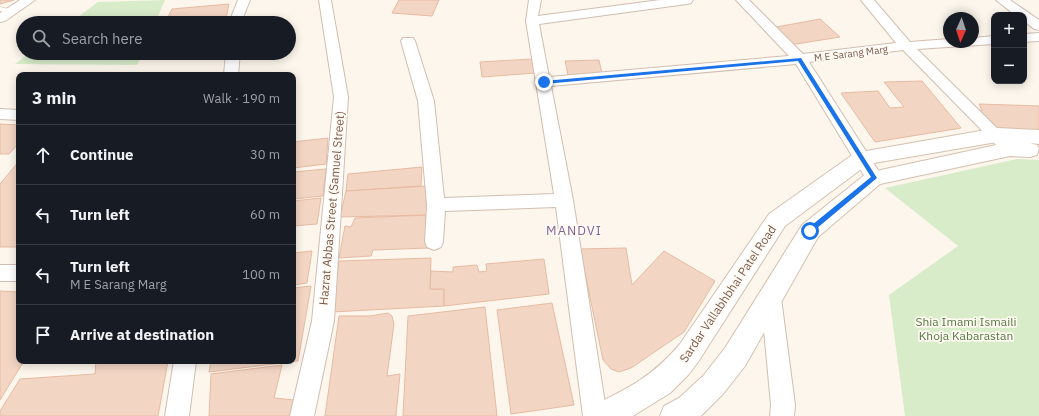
<!DOCTYPE html>
<meta charset="utf-8">
<style>
:root{--surface:#171b24;--page:#242831;--text:#f1f3f6;--muted:#9ea1a6;--line:#363941}
body{margin:0;font-family:"IBM Plex Sans",sans-serif;background:var(--page);color:var(--text)}
.controls{position:absolute;right:12px;top:12px;display:grid;overflow:hidden;border-radius:8px;box-shadow:0 2px 10px #0003}
.controls button{width:36px;height:36px;display:grid;place-items:center;padding:0;border:0;border-bottom:1px solid var(--line);background:var(--surface);color:var(--text);font:20px sans-serif}
.compass{position:absolute;left:943px;top:12px;width:36px;height:36px;border-radius:50%;background:var(--surface);box-shadow:0 2px 10px #0003;rotate:183deg}
.stop{position:absolute;width:12px;height:12px;margin:-9px;border:3px solid #1a73e8;border-radius:50%;background:#fff}
.stop.end{background:#1a73e8;border-color:#fff;box-shadow:0 1px 4px #0008}
.list{margin:0;padding:0;list-style:none}
h2{display:flex;justify-content:space-between;align-items:center;height:52px;margin:0;padding:0 16px;font-size:17px}
h2 small{font-size:13px;font-weight:400;color:var(--muted)}
.list li{display:grid;grid-template-columns:26px 1fr auto;gap:12px;align-items:center;box-sizing:border-box;height:60px;padding:0 16px;border-top:1px solid var(--line)}
.list b{display:block;font-size:15px;white-space:nowrap}
.list p{margin:0;font-size:13px;white-space:nowrap;color:var(--muted)}
.list em{font-size:13px;font-style:normal;color:var(--muted)}
.icon{flex:none;width:22px;height:22px;fill:none;stroke:currentColor;stroke-width:2;stroke-linecap:round;stroke-linejoin:round}
.map{position:relative;flex:none;width:1039px;height:416px;overflow:hidden}
.search{position:absolute;background:var(--surface);box-shadow:0 2px 10px #0003;left:16px;top:16px;width:280px;height:44px;display:flex;align-items:center;gap:10px;box-sizing:border-box;padding:0 14px;border-radius:22px;color:var(--muted);font-size:15px}
.panel{position:absolute;background:var(--surface);box-shadow:0 2px 10px #0003;left:16px;top:72px;width:280px;height:292px;border-radius:8px}
.map>svg:first-child{display:block}
</style>
<div class="map">
<svg width="1039" height="416" viewBox="0 0 1039 416">
<rect width="100%" height="100%" fill="#fdf6ec"/>
<!-- green -->
<g fill="#d8ecc9">
<polygon points="165,0 155,23 70,23 98,2"/>
<polygon points="30,53 143,53 137,65 15,64"/>
<polygon points="1017,159 1039,160 1039,416 905,416 889,295 958,246 885,188"/>
</g>
<!-- building -->
<g fill="#f3d5c3" stroke="#e6bba3">
<polygon points="0,0 14,0 0,4"/>
<polygon points="399,0 439,0 432,16 392,13"/>
<polygon points="229,4 225,23 165,23 172,9"/>
<polygon points="820,19 840,37 790,45 771,28"/>
<polygon points="532,59 535,73 482,77 480,62"/>
<polygon points="599,60 602,74 568,75 565,61"/>
<polygon points="922,81 961,128 875,142 841,93 878,91 890,108 904,107 884,82"/>
<polygon points="979,104 1039,106 1039,131 991,127 977,110 982,110"/>
<polygon points="0,124 19,125 19,143 9,154 0,154"/>
<polygon points="328,138 326,164 293,168 293,142"/>
<polygon points="19,161 19,247 0,247 0,184"/>
<polygon points="422,167 421,186 346,191 348,174"/>
<polygon points="326,169 323,196 293,199 293,172"/>
<polygon points="428,186 429,215 340,217 346,191"/>
<polygon points="321,198 317,224 293,226 293,201"/>
<polygon points="429,215 429,248 373,250 371,256 339,258 345,226 351,227 355,218"/>
<polygon points="626,248 632,285 664,251 715,281 684,332 631,368 619,372 611,369 603,360 580,249"/>
<polygon points="312,251 307,283 293,285 293,253"/>
<polygon points="431,258 430,289 444,289 444,306 332,312 339,261"/>
<polygon points="544,259 549,294 444,306 444,289 430,289 431,271 453,272 453,267 477,265 479,272 487,271 486,264"/>
<polygon points="311,286 298,361 209,372 211,361 293,361 293,288"/>
<polygon points="0,291 19,292 19,361 24,361 0,400"/>
<polygon points="552,303 574,405 511,414 497,310"/>
<polygon points="485,307 497,416 403,416 408,316"/>
<polygon points="388,313 392,316 394,324 387,376 400,374 396,416 325,416 339,316 370,316"/>
<polygon points="96,361 168,361 158,416 0,416 0,411 20,379 95,374"/>
<polygon points="282,365 274,398 294,400 290,416 209,416 211,374"/>
</g>
<g fill="none" stroke-linecap="round" stroke-linejoin="round">
<!-- lane casing -->
<g stroke="#d1beb0" stroke-width="1">
<polygon id="lane" points="0,7 13,10 14,11 11,13 0,11"/>
</g>
<!-- street casing -->
<g stroke="#d1beb0" stroke-width="2">
<g id="street">
<polygon points="20,0 35,0 5,21 0,22 0,13"/>
<polygon points="238,0 250,0 244,15 243,23 231,23 232,15"/>
<polygon points="319,0 331,0 348,97 334,321 314,416 290,416 312,321 334,97"/>
<polygon points="529,0 541,0 538,16 660,0 693,0 691,3 687,4 539,24 549,77 789,56 736,0 749,0 803,54 896,43 861,0 874,0 910,42 949,39 949,42 973,42 973,38 994,36 994,44 917,49 1018,149 1016,153 1010,155 1004,153 903,50 809,62 883,178 880,182 874,184 868,182 796,64 551,86 573,200 607,416 583,416 556,207 445,211 443,242 441,247 434,250 427,247 425,242 427,205 418,101 401,41 403,38 413,38 415,41 434,101 444,198 554,194 526,21"/>
<polygon points="996,0 1010,0 1039,20 1039,30 1034,29 1024,21 1024,15 1015,15"/>
<polygon points="1039,33 1039,41 1024,42 1024,34"/>
<polygon points="226,53 240,53 238,75 224,75"/>
<polygon points="0,109 19,110 19,120 0,119"/>
<rect x="0" y="265" width="19" height="16"/>
<polygon points="771,289 778,292 781,298 795,405 794,416 770,416 771,405 761,298 764,292"/>
<polygon points="174,361 196,361 189,416 165,416"/>
</g>
</g>
<!-- secondary casing -->
<g stroke="#d6c0b0" stroke-width="2">
<path id="secondary" d="M997 128 1039 130V144L1030 143 1037 145 1039 148 1037 155 1030 157 1010 156 880 184 818 237 745 366 723 394 701 416H660L664 406 679 398 703 376 725 348 802 225 867 173 1010 142H997L868 164 785 226 698 362 689 374 670 393 633 416H588L592 406C629 388 653 376 680 344L769 214 855 153Z"/>
</g>
<!-- lane -->
<use href="#lane" fill="#fff" fill-rule="evenodd"/>
<!-- street -->
<use href="#street" fill="#fff" fill-rule="evenodd"/>
<!-- secondary -->
<use href="#secondary" fill="#fff" fill-rule="evenodd"/>
</g>
<!-- route -->
<polygon fill="#1a73e8" points="801,58 877,178 810,234 807,233 807,229 871,177 798,61 544,84 541,82 544,81"/>
<g text-anchor="middle" stroke-width="3.5" stroke-linejoin="round" paint-order="stroke">
<!-- far-street labels -->
<g font-size="10" fill="#7a5c4d" stroke="#fffaf3">
<text transform="translate(851 53) rotate(-7)" y="4">M E Sarang Marg</text>
</g>
<!-- street labels -->
<g font-size="12" fill="#7a5c4d" stroke="#fffaf3">
<text transform="translate(332 208) rotate(-85)" y="4">Hazrat Abbas Street (Samuel Street)</text>
<text transform="translate(728 294) rotate(-56)" y="4">Sardar Vallabhbhai Patel Road</text>
</g>
<!-- park labels -->
<g font-size="12" fill="#537a41" stroke="#fffaf3">
<text x="966" y="326">Shia Imami Ismaili<tspan x="966" dy="14">Khoja Kabarastan</tspan></text>
</g>
<!-- neighbourhood labels -->
<g font-size="13" letter-spacing="1" fill="#846695" stroke="#fffaf3">
<text x="574" y="235">MANDVI</text>
</g>
</g>
</svg>
<div class="controls">
<button>+</button>
<button>−</button>
</div>
<svg class="compass" viewBox="-18 -18 36 36"><path d="M0-13l5 13h-10z" fill="#e53935"/><path d="M0 13l5-13h-10z" fill="#9ea1a6"/></svg>
<div class="stop" style="left:810px;top:231px"></div>
<div class="stop end" style="left:544px;top:82px"></div>
<div class="search"><svg class="icon" aria-label="search" viewBox="0 0 24 24"><circle cx="10" cy="10" r="6"/><path d="M15 15l6 6"/></svg>Search here</div>
<section class="panel">
<h2>3 min<small>Walk · 190 m</small></h2>
<ul class="list">
<li><svg class="icon" aria-label="ahead" viewBox="0 0 24 24"><path d="M12 20V5M6 11l6-6 6 6"/></svg><div><b>Continue</b></div><em>30 m</em></li>
<li><svg class="icon" aria-label="left" viewBox="0 0 24 24"><path d="M17 20v-9H6M10 6l-5 5 5 5"/></svg><div><b>Turn left</b></div><em>60 m</em></li>
<li><svg class="icon" aria-label="left" viewBox="0 0 24 24"><path d="M17 20v-9H6M10 6l-5 5 5 5"/></svg><div><b>Turn left</b><p>M E Sarang Marg</p></div><em>100 m</em></li>
<li><svg class="icon" aria-label="arrive" viewBox="0 0 24 24"><path d="M6 21V4h12l-3 4 3 4H6"/></svg><div><b>Arrive at destination</b></div></li>
</ul>
</section>
</div>
